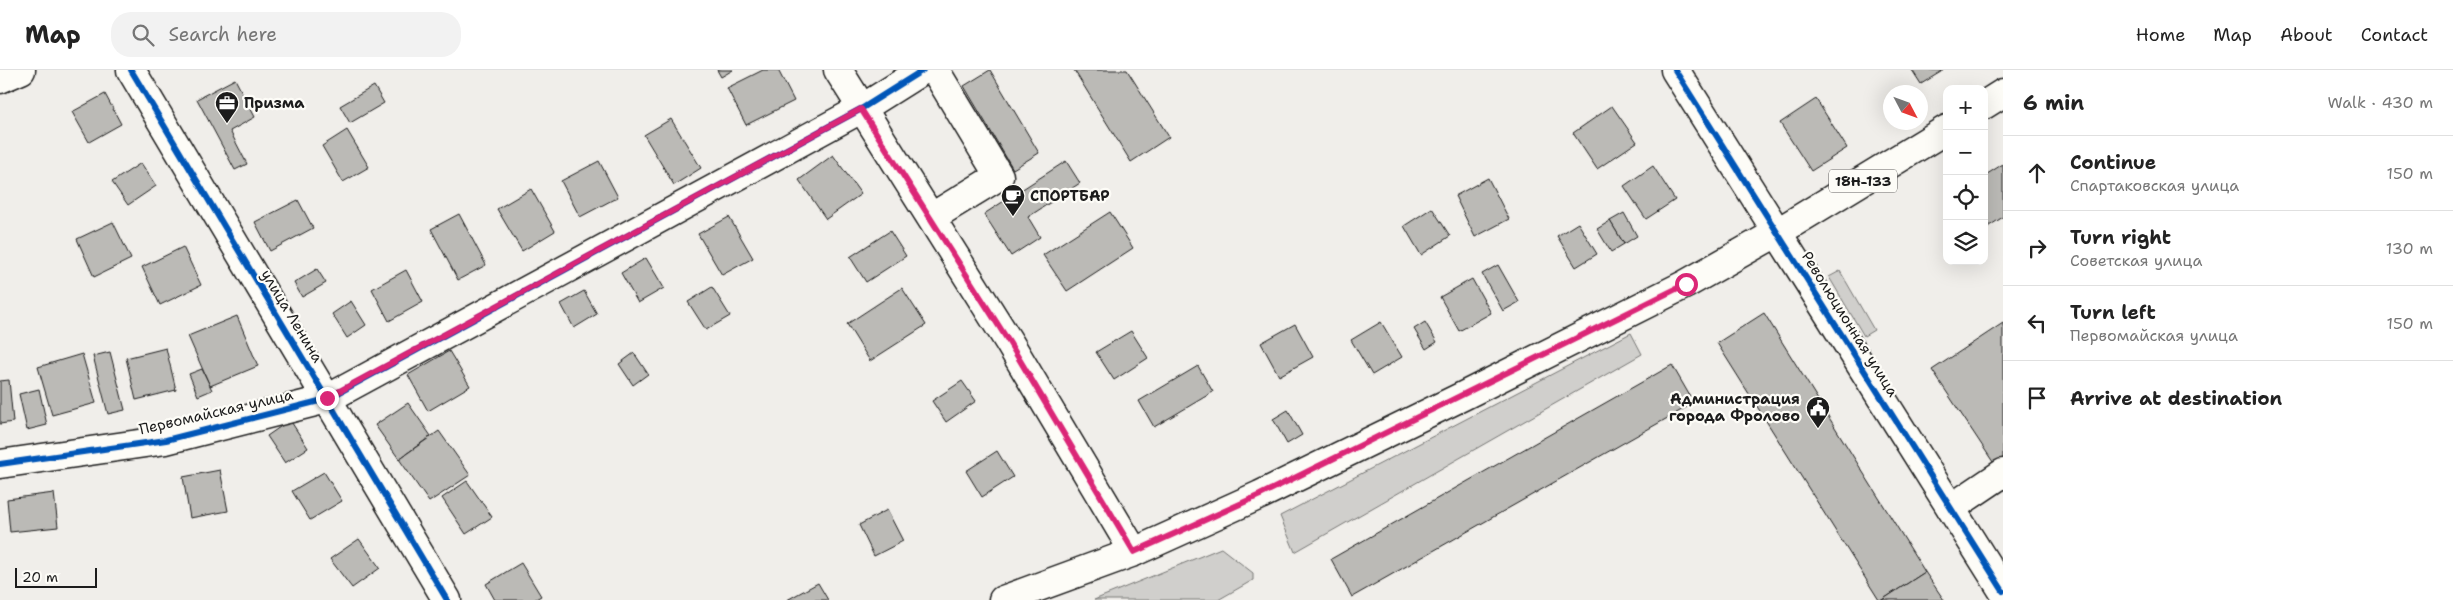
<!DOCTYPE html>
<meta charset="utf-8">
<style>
:root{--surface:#fff;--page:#f2f2f2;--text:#222;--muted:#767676;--line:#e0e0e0}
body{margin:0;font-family:"Shantell Sans",sans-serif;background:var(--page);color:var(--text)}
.controls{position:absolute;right:15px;top:15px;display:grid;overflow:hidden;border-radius:10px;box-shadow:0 5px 20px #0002}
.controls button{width:45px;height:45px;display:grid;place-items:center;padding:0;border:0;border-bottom:1px solid var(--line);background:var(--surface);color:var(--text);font:25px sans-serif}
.compass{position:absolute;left:1883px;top:15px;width:45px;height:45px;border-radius:50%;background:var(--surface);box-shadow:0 5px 20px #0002;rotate:131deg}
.scale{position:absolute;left:15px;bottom:12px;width:82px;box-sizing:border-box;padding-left:5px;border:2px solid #1c1c1c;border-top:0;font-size:14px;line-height:18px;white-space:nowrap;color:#1c1c1c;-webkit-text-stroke:4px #fdfcf7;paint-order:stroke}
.stop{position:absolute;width:15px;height:15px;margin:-11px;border:4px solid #db2777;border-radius:50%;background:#fff}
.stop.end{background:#db2777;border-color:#fff;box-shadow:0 1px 5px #0008}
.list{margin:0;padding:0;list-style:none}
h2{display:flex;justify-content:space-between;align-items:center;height:65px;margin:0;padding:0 20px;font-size:21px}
h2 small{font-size:16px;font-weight:400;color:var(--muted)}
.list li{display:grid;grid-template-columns:32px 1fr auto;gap:15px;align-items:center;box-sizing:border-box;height:75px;padding:0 20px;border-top:1px solid var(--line)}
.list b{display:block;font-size:19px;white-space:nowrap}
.list p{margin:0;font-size:16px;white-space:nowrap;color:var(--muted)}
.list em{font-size:16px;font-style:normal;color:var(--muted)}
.icon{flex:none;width:28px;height:28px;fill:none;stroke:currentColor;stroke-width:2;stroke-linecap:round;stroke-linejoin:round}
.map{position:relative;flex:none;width:2003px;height:530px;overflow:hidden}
header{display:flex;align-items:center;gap:30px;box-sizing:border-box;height:70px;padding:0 25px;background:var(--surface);border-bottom:1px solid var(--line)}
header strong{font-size:24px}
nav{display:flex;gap:28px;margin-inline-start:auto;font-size:18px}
.search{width:350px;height:45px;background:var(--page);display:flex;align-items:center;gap:12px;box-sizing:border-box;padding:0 18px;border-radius:20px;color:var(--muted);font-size:19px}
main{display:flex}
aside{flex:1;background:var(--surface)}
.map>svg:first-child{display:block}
</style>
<header>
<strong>Map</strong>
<div class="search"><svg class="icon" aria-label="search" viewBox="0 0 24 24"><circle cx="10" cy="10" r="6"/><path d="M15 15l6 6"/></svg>Search here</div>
<nav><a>Home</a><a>Map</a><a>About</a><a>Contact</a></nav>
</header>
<main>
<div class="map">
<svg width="2003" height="530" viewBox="0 0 2003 530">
<rect width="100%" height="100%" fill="#f0eeea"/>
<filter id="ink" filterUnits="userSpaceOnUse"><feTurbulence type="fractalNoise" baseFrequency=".02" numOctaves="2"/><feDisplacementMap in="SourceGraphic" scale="10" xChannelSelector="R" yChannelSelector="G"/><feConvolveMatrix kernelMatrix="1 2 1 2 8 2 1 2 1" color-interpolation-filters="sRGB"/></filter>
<g filter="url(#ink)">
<!-- green -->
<g fill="#d0cfcc" stroke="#767674">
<polygon points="1840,201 1874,260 1864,266 1829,207"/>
<polygon points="1631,263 1642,284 1295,482 1280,446"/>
<polygon points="1221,478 1253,503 1253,510 1218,530 1094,530"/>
</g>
<!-- building -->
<g fill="#bbbab6" stroke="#1c1c1c">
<polygon points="717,0 733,0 721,7"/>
<polygon points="763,0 778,0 794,31 746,55 727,18"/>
<polygon points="990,0 1039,83 1013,99 964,16"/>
<polygon points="1074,0 1127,0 1169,67 1131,92"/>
<polygon points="1912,0 1944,0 1921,14"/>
<polygon points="235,9 255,47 230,61 247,94 235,100 197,29"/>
<polygon points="374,16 384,33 350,53 340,36"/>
<polygon points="105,24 121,54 89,72 72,42"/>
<polygon points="1816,29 1847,78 1811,101 1780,53"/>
<polygon points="1612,36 1637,72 1597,99 1573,63"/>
<polygon points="671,49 701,98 674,115 644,65"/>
<polygon points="347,60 369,97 343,112 322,76"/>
<polygon points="833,85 861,124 826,149 799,110"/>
<polygon points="599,91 618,127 580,147 561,111"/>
<polygon points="1066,91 1080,113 1028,147 1040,167 1011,186 984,144"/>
<polygon points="141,93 156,116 128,135 112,112"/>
<polygon points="2003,94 2003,147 1986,158 1984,106"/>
<polygon points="1653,96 1675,130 1646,149 1624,116"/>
<polygon points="1488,108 1509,149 1475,167 1455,126"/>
<polygon points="531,119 555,161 522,181 497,139"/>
<polygon points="298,130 313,158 270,181 255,152"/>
<polygon points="1432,138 1450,166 1421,185 1404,156"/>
<polygon points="1110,142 1133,178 1067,221 1043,185"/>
<polygon points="1624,143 1637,166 1624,174 1610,151"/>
<polygon points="459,144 486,195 458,210 431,159"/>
<polygon points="729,147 753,188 722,205 698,164"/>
<polygon points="1610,151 1624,174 1611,182 1597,159"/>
<polygon points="113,152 131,189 94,207 77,169"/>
<polygon points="1578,153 1597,184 1576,197 1557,166"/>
<polygon points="890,161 906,186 866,212 850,187"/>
<polygon points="183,177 201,215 160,235 142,197"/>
<polygon points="646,188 664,218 638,233 621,203"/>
<polygon points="1498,195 1519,232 1503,241 1482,204"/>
<polygon points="317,199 326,213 302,227 294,213"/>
<polygon points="406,200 423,232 389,251 372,219"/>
<polygon points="1472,209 1491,243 1459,261 1440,227"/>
<polygon points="712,217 730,246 706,260 688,232"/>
<polygon points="902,218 926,255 870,291 847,254"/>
<polygon points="584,221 597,244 574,258 561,234"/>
<polygon points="351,231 366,255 347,268 332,244"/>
<polygon points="1764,243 1925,502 1882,530 1879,530 1717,273"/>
<polygon points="237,246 258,296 210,316 188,266"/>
<polygon points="1381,252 1402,287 1372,305 1351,270"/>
<polygon points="1425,252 1437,272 1426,279 1414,259"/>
<polygon points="2003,253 2003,394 1997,398 1932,300"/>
<polygon points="1295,254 1313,287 1279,306 1261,273"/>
<polygon points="1131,261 1148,288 1114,310 1096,282"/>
<polygon points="166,278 176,320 136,330 126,288"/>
<polygon points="449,281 470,316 428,341 408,305"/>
<polygon points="110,282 125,340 108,344 93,286"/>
<polygon points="634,283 648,304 633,315 619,294"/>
<polygon points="82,284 96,333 52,345 38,297"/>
<polygon points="1672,295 1694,333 1352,527 1331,489"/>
<polygon points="1198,296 1213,322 1154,357 1139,331"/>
<polygon points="202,299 212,320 198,326 189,304"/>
<polygon points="9,310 13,352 0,354 0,311"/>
<polygon points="962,311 976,331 946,352 932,331"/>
<polygon points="39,319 47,355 27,360 19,324"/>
<polygon points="408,333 431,366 399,389 375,355"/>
<polygon points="1288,340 1302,365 1287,374 1273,349"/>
<polygon points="290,350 308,378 285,393 267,366"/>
<polygon points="439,361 470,405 429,432 399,389"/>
<polygon points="997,381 1013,407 982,427 966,401"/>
<polygon points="220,400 228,441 190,448 183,407"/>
<polygon points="324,402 342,431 310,450 292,421"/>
<polygon points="467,411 492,447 466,464 442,428"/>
<polygon points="54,423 58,457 10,462 7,429"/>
<polygon points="887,440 903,471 874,486 859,455"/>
<polygon points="359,469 380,498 352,518 330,489"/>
<polygon points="521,493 541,526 534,530 495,530 486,514"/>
<polygon points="1925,502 1944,530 1882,530"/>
<polygon points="818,513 828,530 787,530"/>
</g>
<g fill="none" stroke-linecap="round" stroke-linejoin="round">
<!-- minor casing -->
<g stroke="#1c1c1c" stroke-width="31">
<g id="minor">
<polyline points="131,0 447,530"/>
<polyline points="838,0 1009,272 1134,482"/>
<polyline points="1675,0 2003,521"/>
<polyline points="0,9 21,0"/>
<polyline points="932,147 999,106 935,0"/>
<polyline points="0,394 166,370 327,329 861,39 923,0"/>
<polyline points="1951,438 2003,403"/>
</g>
</g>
<!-- major casing -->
<g stroke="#1c1c1c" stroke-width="31">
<g id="major">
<polyline points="1984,35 2003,23"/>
<polyline points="1003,530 1134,482 1260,425 1463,326 1686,214 1778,162 1947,59"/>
</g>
</g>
<!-- minor -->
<use href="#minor" stroke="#fdfcf7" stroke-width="28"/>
<!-- major -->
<use href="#major" stroke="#fdfcf7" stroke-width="28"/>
<!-- cycleway casing -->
<g stroke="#fdfcf7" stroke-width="9">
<g id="cycleway">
<polyline points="131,0 447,530"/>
<polyline points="1675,0 2003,521"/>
<polyline points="0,394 166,370 327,329 861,39 923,0"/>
</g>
</g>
<!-- cycleway -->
<use href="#cycleway" stroke="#0057b8" stroke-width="6"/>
</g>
</g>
<g fill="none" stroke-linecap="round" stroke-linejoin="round" filter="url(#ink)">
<!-- route -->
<polyline stroke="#db2777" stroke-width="6" points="327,328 861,39 1009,272 1134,482 1260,425 1686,214"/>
</g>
<!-- icons -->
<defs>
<g id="office-pin" transform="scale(1.25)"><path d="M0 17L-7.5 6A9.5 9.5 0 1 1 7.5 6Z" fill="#1c1c1c" stroke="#fdfcf7"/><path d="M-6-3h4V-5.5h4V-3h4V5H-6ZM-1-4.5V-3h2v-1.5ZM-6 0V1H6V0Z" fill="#fff"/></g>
<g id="cafe-pin" transform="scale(1.25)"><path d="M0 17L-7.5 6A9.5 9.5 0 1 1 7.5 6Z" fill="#1c1c1c" stroke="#fdfcf7"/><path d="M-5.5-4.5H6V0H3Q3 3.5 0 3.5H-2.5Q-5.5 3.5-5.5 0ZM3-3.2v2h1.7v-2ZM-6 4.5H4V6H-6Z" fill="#fff"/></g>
<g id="civic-pin" transform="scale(1.25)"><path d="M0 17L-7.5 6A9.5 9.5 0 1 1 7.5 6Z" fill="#1c1c1c" stroke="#fdfcf7"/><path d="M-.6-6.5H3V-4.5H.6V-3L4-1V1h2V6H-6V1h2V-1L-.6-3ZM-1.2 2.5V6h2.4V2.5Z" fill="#fff"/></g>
</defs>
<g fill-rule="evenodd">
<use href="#office-pin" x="227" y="33"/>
<use href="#cafe-pin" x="1013" y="126"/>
<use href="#civic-pin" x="1818" y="338"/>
</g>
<g text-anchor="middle" stroke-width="4.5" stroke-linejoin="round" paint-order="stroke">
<!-- shield labels -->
<rect fill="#fdfcf7" stroke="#605f5e" stroke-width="1" x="1829" y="99.5" width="68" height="23" rx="4"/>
<g font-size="14" font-weight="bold" fill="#1c1c1c">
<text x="1863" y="116">18Н-133</text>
</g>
<!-- poi labels -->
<g font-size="15" font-weight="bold" fill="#1c1c1c" stroke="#fdfcf7" text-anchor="start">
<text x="244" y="38">Призма</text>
<text x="1030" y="131">СПОРТБАР</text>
<text x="1800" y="334" text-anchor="end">Администрация<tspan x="1800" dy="17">города Фролово</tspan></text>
</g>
<!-- street labels -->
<g font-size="15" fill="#1c1c1c" stroke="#fdfcf7">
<text transform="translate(292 246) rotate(59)" y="5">улица Ленина</text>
<text transform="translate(1850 254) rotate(58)" y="5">Революционная улица</text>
<text transform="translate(216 342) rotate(-13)" y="5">Первомайская улица</text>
</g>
</g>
</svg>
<div class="controls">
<button>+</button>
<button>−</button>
<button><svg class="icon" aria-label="locate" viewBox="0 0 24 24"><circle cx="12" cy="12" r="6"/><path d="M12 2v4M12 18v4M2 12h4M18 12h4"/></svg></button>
<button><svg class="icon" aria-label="layers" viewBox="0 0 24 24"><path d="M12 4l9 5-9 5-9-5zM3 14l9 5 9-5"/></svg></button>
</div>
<svg class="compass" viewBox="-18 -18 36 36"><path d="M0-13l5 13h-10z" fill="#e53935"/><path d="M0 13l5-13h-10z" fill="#767676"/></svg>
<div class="scale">20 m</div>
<div class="stop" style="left:1686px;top:214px"></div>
<div class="stop end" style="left:327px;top:328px"></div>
</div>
<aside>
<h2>6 min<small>Walk · 430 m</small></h2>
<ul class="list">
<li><svg class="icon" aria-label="ahead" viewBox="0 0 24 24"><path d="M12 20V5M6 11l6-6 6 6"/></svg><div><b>Continue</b><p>Спартаковская улица</p></div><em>150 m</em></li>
<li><svg class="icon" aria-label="right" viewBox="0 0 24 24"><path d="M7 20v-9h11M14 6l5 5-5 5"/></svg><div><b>Turn right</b><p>Советская улица</p></div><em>130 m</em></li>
<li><svg class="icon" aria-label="left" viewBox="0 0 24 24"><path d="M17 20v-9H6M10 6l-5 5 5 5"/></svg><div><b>Turn left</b><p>Первомайская улица</p></div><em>150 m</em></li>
<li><svg class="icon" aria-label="arrive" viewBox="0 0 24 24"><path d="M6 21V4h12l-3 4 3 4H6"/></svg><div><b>Arrive at destination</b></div></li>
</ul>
</aside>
</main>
